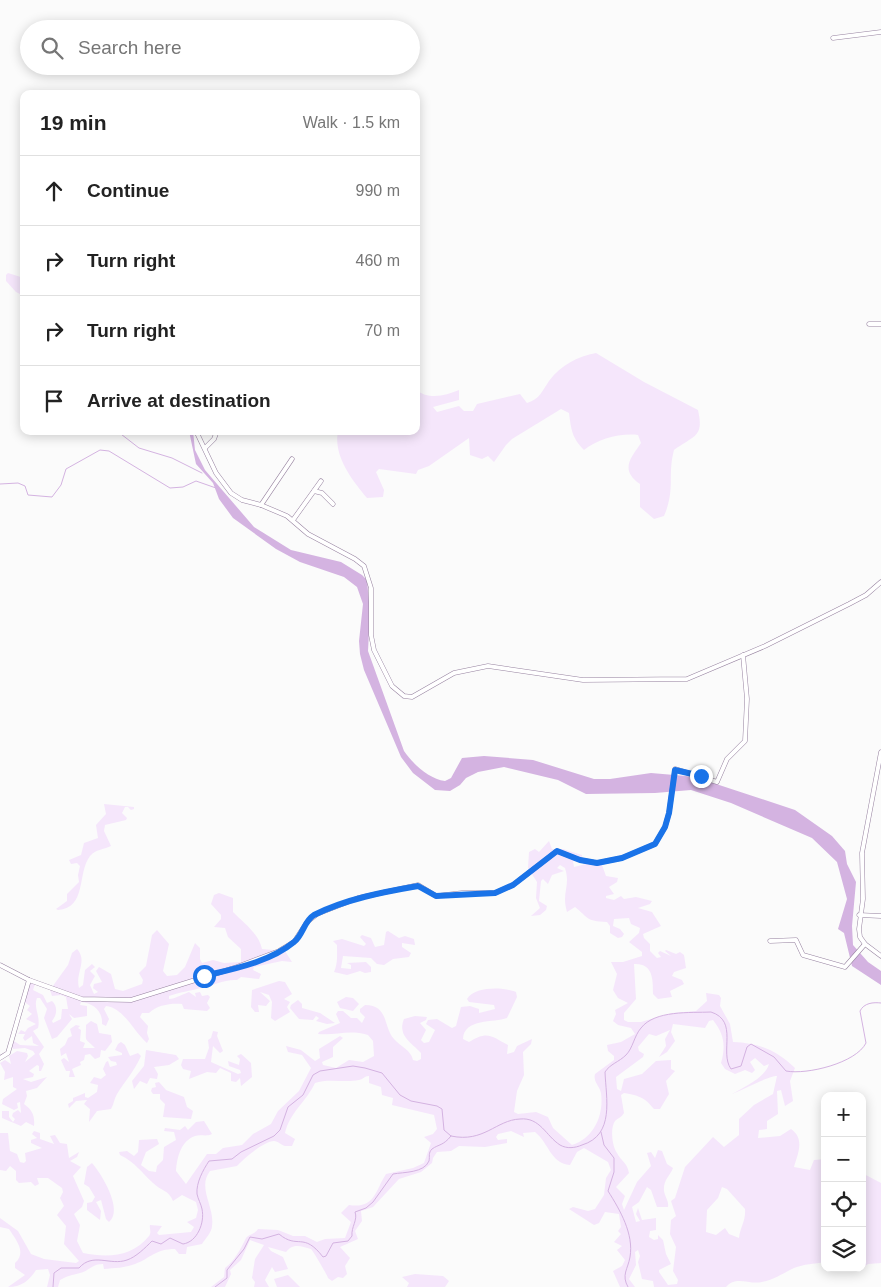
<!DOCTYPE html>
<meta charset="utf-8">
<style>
:root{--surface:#fff;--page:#f6f6f6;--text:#222;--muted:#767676;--line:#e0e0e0}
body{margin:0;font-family:Helvetica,sans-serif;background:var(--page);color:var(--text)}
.controls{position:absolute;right:15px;bottom:15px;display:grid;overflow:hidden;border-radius:10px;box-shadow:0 2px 12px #0003}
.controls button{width:45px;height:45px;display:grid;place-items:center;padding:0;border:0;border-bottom:1px solid var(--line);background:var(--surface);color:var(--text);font:25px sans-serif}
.stop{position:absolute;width:15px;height:15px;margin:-11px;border:4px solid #1a73e8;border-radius:50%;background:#fff}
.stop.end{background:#1a73e8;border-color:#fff;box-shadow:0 1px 5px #0008}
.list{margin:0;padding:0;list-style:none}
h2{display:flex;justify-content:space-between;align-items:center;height:65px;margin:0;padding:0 20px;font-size:21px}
h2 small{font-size:16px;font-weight:400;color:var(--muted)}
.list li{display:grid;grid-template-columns:32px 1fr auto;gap:15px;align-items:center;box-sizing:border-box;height:70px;padding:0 20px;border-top:1px solid var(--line)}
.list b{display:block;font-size:19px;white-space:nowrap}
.list em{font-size:16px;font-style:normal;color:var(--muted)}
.icon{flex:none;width:28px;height:28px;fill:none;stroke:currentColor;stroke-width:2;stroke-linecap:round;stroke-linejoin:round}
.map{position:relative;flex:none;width:881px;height:1287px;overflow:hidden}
.search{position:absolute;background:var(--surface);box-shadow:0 2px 12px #0003;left:20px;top:20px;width:400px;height:55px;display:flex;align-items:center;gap:12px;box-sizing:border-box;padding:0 18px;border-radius:28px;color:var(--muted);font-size:19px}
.panel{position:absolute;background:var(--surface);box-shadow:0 2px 12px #0003;left:20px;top:90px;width:400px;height:345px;border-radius:10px}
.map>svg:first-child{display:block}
</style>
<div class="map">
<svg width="881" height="1287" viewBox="0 0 881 1287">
<rect width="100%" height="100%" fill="#fbfbfb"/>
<!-- green -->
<g fill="#f5e6fb" fill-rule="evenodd">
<polygon points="8,273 24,278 24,296 16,292 6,281 6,275"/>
<path d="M596 353 644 382 698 410C704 437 695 435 674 450 667 476 676 488 664 516L654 519 640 507V484C620 470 630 459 641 443L638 435C620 433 598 439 584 450 572 438 571 429 569 413L561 409 512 439 506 445 494 462 488 456 482 459 470 455 469 438 429 466 418 470 416 474 379 469 376 472 384 490 383 497 367 498C352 480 333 456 338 431H416V390C429 400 445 396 459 390V400L433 407 437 412 459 406 464 411H473L477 404 520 394 527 403C540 399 542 391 549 381 561 365 578 356 596 353Z"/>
<path d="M104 804 134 807V809L131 810 128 807H125L122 813 127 818 126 820 105 825 104 831 111 846C103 850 96 849 90 856 77 873 87 908 58 910L56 909 67 901V894L79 882 78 875 80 866 77 863 71 864 69 860 81 855 84 843 98 838 96 825 106 814Z"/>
<path d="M549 841 552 849H563L582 855 581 862 573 861 574 867 586 864 602 865 606 876 618 878 617 882 609 887 614 894 606 896V898L614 900 621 896 624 899 636 897 652 901 650 904 638 908 652 912 661 926 643 934 644 938 650 944V951L657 958 661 957 658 953 660 951 671 956 665 951 666 950 676 954 680 952 684 955 686 968 674 972 672 976 682 980 684 984 670 991 672 997 658 999 653 994C653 979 653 963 634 964L636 999 624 1013V1020L628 1022H641L672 1013 696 1011 707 1001 706 993 719 995 721 998 720 1006 730 1024 733 1042C759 1043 776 1050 795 1068L790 1081 793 1101 785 1106 781 1090 777 1091 778 1114 767 1121V1129L759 1130 758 1138 780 1136 791 1129C805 1139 798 1153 794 1167L810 1170 814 1160 825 1159V1262C814 1264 804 1264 794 1268 783 1273 776 1279 762 1282 749 1285 736 1275 726 1287H654L653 1281 642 1279 638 1262 640 1256 638 1250 635 1252 636 1265 629 1279 635 1287H620L613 1271 622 1266 625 1260 617 1250 622 1246 614 1242 621 1234 618 1231 621 1227 619 1214 605 1212 599 1223 594 1225 569 1209 573 1207 588 1211 595 1209 604 1195 606 1178 611 1170 608 1162 584 1148 577 1152 570 1165C550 1163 549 1143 535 1132L523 1133 524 1137 511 1131 498 1134 496 1137 498 1140 507 1139V1143L485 1147 459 1146 451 1151 437 1152 433 1158 432 1163 421 1172 399 1179 373 1207 361 1211 362 1221 355 1231 358 1239 340 1247 350 1258 345 1266 347 1274 343 1278 338 1277 332 1281 328 1278C328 1276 313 1251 311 1249 301 1246 293 1243 286 1252L268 1247 271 1251 283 1257 288 1269 275 1272 272 1267 265 1280 269 1287H254L255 1282 252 1278 255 1259 264 1245 250 1240 241 1260 230 1270 231 1274 225 1287H211L224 1277 225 1268C235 1260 240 1250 246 1238 249 1234 255 1234 258 1229L278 1230 293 1236H305L317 1242 325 1239 345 1238 351 1222 341 1213 349 1205C375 1209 375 1191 386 1174L413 1168 424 1163 431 1143 424 1137 433 1134 437 1129 434 1115 392 1105 393 1098 382 1095 381 1087 369 1083V1076C364 1076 364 1079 359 1080 345 1083 328 1078 315 1083 306 1102 290 1112 285 1133L295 1139 292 1146H285C281 1145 278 1141 274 1141 264 1141 243 1159 237 1166L210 1171C197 1188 215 1207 212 1226 212 1232 205 1239 202 1244L187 1247 186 1254H179L175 1249C155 1249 151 1258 135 1264 125 1268 114 1268 104 1269L103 1264C92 1264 89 1271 80 1273 72 1275 67 1276 60 1280L58 1287H47L50 1275 48 1269 36 1270C29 1281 21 1287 8 1287L25 1275 15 1268V1263C27 1252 16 1240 9 1229L0 1227V1218L18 1231 31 1254 44 1259 76 1263 79 1261 64 1244 66 1226 57 1215 64 1206 60 1198 63 1192 62 1188 48 1178H37L39 1184 35 1186 31 1182 19 1183 16 1180V1171L10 1166 6 1171 0 1170V1133H8L10 1151 17 1154 20 1162 24 1163 26 1161 25 1153 42 1148 31 1143V1140L37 1138 32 1134 34 1131 40 1133V1139L54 1144 50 1136 55 1135 60 1143 67 1144 69 1158 79 1152 77 1157 70 1161 81 1167 73 1176 84 1201 82 1207 74 1214 80 1225 77 1241 83 1253C108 1258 132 1257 149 1236 152 1232 149 1228 150 1225L162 1226 157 1233 159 1235 191 1232 194 1227 187 1222 196 1218 198 1210 196 1202 182 1195 173 1201C169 1190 161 1191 153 1183 142 1173 135 1162 120 1155L119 1152 127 1151 134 1156 138 1152 139 1140 157 1139 159 1144 146 1152 141 1165 149 1171 156 1172 157 1166 163 1160 164 1147 176 1140 174 1132 164 1131 165 1128 180 1130 185 1126 188 1130 196 1122 204 1121 212 1134C206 1137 201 1134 195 1136 181 1141 177 1157 176 1171L186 1184 207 1154H216L223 1148 242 1145 253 1134 271 1124 278 1111 299 1091 311 1068 302 1055 288 1052 286 1046 301 1050 315 1061 320 1058 319 1049 340 1036 343 1038 333 1047V1057L322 1062 323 1065 336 1068 349 1060 363 1062 374 1056 373 1041 368 1035C348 1029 336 1036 318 1034L319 1032 340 1023 336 1014 338 1011H343L351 1018H357L362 1023 365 1017 360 1012V1009L365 1005C389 1005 383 1027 394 1039 401 1047 411 1050 413 1060L417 1061 421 1059V1053C412 1043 397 1036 404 1019L415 1016 427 1017 426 1020 420 1023 426 1030 421 1040 424 1043 429 1042 435 1030 426 1024 428 1020 437 1019 452 1028 456 1026 461 1007 470 1006 479 1009V1013L495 1009 494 1005 469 1002 467 999C475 986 504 987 516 992L517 997 507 1018C494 1023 464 1018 463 1039L469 1042C487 1031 490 1035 508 1045L507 1054 514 1052 517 1046 532 1039 531 1044 523 1052 524 1075 517 1091 514 1112 518 1114 536 1112 548 1117 553 1128 572 1145C594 1138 604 1115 601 1093 599 1085 593 1082 595 1074L614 1060V1056L608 1051 607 1045 621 1042 635 1034 631 1028 618 1025 613 1021 616 1014 615 1010 628 1003 618 998 613 990 617 974 611 962H623L642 956V952L629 942 639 933 640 928 631 924 629 918 614 919 613 926 620 929 624 934 622 937 618 938 610 933V926L607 922C585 921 589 918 575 907L567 912C561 892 571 887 565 868L560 865 557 868 564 871 552 875 548 884 543 879 541 881 539 901 547 906 546 910 540 915 531 916 540 908 536 898 537 882 528 868 529 852 535 849 539 852ZM713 1020C724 1034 726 1045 721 1063L725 1069 735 1074 745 1070 752 1073 755 1070 750 1062 755 1058 764 1066 769 1064C765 1078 744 1087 732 1094 743 1090 768 1076 777 1076L773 1094 754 1105 739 1119V1135L724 1147 713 1137 685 1167 675 1198 671 1201 676 1216 671 1220 670 1234 676 1247 673 1271 678 1280 677 1284 668 1285 659 1272V1270L671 1264 666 1254 663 1240 658 1235V1239L654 1240 649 1237 650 1231 656 1230V1218L642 1220 638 1208 636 1214 640 1221 636 1222 632 1207 639 1202 647 1187 651 1190 657 1207H668C669 1201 665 1197 664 1191 663 1180 670 1176 673 1168L667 1164 662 1151 658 1150 655 1158 651 1152 647 1153 651 1166 637 1182 624 1210 622 1204 625 1196 616 1187 629 1173C627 1162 621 1161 617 1153 612 1146 610 1128 615 1121 618 1118 622 1117 624 1113L621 1095 624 1093C640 1096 644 1097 654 1109H660L669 1094 666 1081 675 1071 671 1069V1060L656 1061 642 1074 624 1079 621 1091 617 1089 616 1077 643 1057 644 1054 639 1051 638 1047 649 1034 656 1036 670 1030 665 1039 666 1046 659 1057 667 1052 675 1041 671 1032 673 1024 705 1028 709 1021ZM722 1187 727 1189 745 1209C746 1221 740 1227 739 1238L729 1234 725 1228 716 1235 706 1232 707 1210 718 1198Z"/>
<path d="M219 893 233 898V912C244 923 259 934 262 949L285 951 292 962 282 961 254 967 253 970 261 974 259 979 241 977 237 980C225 979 212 986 201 988 190 991 180 992 169 996V999C175 999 183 994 189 992L196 997 195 993 200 992 202 996 208 995 210 997 207 1003 210 1008 207 1011 184 1009 182 1004C171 1003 157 1005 149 1013H142L140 1017 148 1026 147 1033 149 1039 147 1043C134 1032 124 1008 106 1006L104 1009 109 1019 106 1026 102 1024C103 1011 93 1003 81 1002L80 1005 87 1006V1016L74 1018 69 1014 72 1019 57 1037 52 1039 44 1018 47 1009 40 998H37C33 1007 41 1017 38 1028L33 1031 44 1047 39 1054 44 1064 41 1071H39V1066L37 1065 29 1071 34 1074 33 1077 23 1079 31 1082 47 1077 37 1088 26 1091 27 1096 24 1104C32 1110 35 1115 34 1126L26 1122 21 1126 2 1118V1111H9V1117L13 1122 15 1119 12 1116 13 1113 18 1110 21 1113 20 1102 17 1103 18 1108 14 1110 2 1104 3 1099 17 1089 13 1087V1077L4 1080 5 1072 0 1063 5 1060 11 1064 9 1056 17 1051 27 1053 28 1056 25 1062 35 1054 33 1051 25 1048 13 1049 11 1045 14 1041 20 1045 39 1046 33 1043 32 1036 25 1041 23 1038 25 1034H18L21 1030 25 1032 28 1028 36 1024 26 1019 32 1014 27 1010 30 1006 23 1001 29 983 35 984 33 990 43 995 47 1003 52 1001C58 1006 57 1015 52 1021L53 1023 61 1019 62 1009H68L66 997 61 995 52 996 50 990 68 965 72 953 77 949C88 961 75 973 79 988L83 985 85 970 92 964 95 967 90 971 95 976 90 985 94 994 98 992 93 988 94 984 102 982 96 971 99 967 111 974 115 989 123 991 142 984 143 980 139 973 146 966 152 935 157 930 169 944 163 971 167 976 177 975 185 967 195 943 200 948V959L202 963 213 960 224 963 241 962V949L228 937 225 928 214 927 221 919V915L211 904 214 895Z"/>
<path d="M388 931 399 938 405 936 414 939 415 945 402 943V947L411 953 409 957 393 959 384 965 377 964 371 958 343 956 341 968 351 969V965L347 963 366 962 371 967V972L365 973 360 971 347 975 334 972C338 963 337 955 337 945L333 941 342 939 364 946 366 944 360 937 362 935 371 938 375 947 384 945 386 932Z"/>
<polygon points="279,981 285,982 292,994 284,999 290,1002 287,1007 290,1012 275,1021 271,1018 272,1002 269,995 260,992 270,1001 266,1006 258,1005 259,1012 255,1012 251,1007 252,990"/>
<polygon points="346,997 353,998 359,1004 353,1011 340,1008 337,1002"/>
<polygon points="298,1000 302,1004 302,1008 320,1013 335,1023 327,1024 316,1021 319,1018 316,1016 313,1020 299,1019 290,1008 291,1005"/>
<path d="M91 1021 97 1024 99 1033 111 1035 112 1042 105 1051 101 1050 100 1057 95 1059 90 1054 85 1055 84 1060 80 1062 81 1065 72 1069 75 1077H69L70 1071H66L61 1060 64 1058 69 1062 66 1053 61 1056 60 1049 65 1045 68 1038 72 1036 70 1029 76 1025 80 1026 78 1028 81 1030 80 1041 85 1043 83 1048H95C84 1036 86 1045 86 1025Z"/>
<polygon points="213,1031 218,1032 217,1036 223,1051 220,1053 213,1046 211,1062 238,1074 241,1073 240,1070 229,1066 228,1061 239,1065 240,1059 237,1056 241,1054 251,1063 252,1077 241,1086 240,1078 236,1082 231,1081 231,1073 220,1068 216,1073 207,1072 189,1079 191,1071 183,1069 181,1065 183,1059 205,1059 209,1048 208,1040 211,1038"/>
<path d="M121 1042 125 1045 130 1056 138 1053 141 1056C135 1070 125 1081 117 1094 114 1099 114 1104 111 1109L97 1111 89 1122 90 1109 84 1104 87 1100 76 1101 69 1108 68 1104 73 1101V1098L85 1093V1097L88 1098 97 1092 98 1085 90 1083 94 1077 101 1079 106 1075 103 1069 106 1062 108 1061 110 1067 117 1065 116 1062 111 1061 108 1057 122 1055V1053L115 1050 118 1044Z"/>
<polygon points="146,1050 176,1055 179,1059 169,1065 154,1067 158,1074 157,1079 150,1078 147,1084 140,1081 134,1089 132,1081 144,1066"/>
<polygon points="159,1082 166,1090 184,1097 187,1107 193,1111 191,1119 163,1117 165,1104 160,1099 160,1094 153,1094 151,1091 152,1088 156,1087 155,1083"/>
<path d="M92 1163C101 1173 124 1210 109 1222L106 1219 101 1200 96 1202 101 1211 100 1220 87 1210V1203L92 1202 95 1197 89 1187 84 1184 87 1167Z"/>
<polygon points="862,1173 881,1183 881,1263 868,1264 862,1268"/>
<polygon points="415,1274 443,1276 449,1281 445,1287 407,1287 409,1283 402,1277"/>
<polygon points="288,1275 300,1287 277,1287 274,1279"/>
</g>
<!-- water -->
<path fill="#d4b3e1" d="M189 431H193L195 450 205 470 254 527 291 550 341 562 362 575 367 580 370 613 368 651 404 751C413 764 429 779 445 781L451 778 462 758 484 756 533 760 594 779H610L651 773 686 776 704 780 795 810 832 836 845 851 847 864 856 882 852 926 853 945 868 962 881 971V985L852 966 844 933 838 929 847 899 837 862 812 838 731 803 691 790 655 793 586 794 558 780 504 767 478 772 466 778 460 785 450 791 435 790 413 773 401 757 364 670 360 654 359 641 363 604 357 587 344 577 300 562 276 549 233 518 219 499 213 483 196 464Z"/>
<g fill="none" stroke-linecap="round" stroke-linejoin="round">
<!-- stream -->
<g stroke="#d4b3e1" stroke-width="1">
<polyline points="117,431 139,448 172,458 202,473"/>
<polyline points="0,484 18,483 25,486 28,495 52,497 61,485 66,469 100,450 109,451 170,488 183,487 196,481 216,488"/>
<path d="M601 1132 604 1145 614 1158V1172L608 1191C620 1210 634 1234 630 1257 628 1269 621 1275 628 1287"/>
<path d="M53 1287 54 1273 61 1268H79C93 1252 110 1266 127 1260 136 1257 145 1248 152 1241L161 1244 170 1238 183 1244C197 1242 205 1223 202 1209 201 1204 198 1199 197 1194 196 1183 203 1170 209 1161L232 1159 241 1152 274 1136 280 1130 288 1107 303 1095 313 1075 320 1071 353 1066 365 1068 382 1073 400 1095 411 1101 437 1106 442 1109 444 1130 451 1136C484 1143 496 1120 520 1119 540 1117 546 1136 560 1145 567 1149 575 1148 582 1145 615 1135 606 1098 605 1072 610 1064 619 1062 626 1055 633 1048 634 1036 641 1028 655 1010 690 1013 711 1012 739 1021 719 1052 731 1069L741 1066 747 1047 751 1044 774 1057 786 1071C807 1075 856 1063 866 1043L860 1011C864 1003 873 1002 881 1003"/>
<path d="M215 1287 227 1278V1270L244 1249 250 1237 262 1239 279 1234C298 1250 303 1231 323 1257L326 1256 333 1243 348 1241 352 1236C351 1227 358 1220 355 1212L366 1208 373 1202 393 1174C404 1172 424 1173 429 1161 430 1156 428 1153 432 1149 439 1144 443 1146 451 1136"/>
</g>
<!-- minor casing -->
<g stroke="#9783a0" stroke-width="5">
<g id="minor">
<polyline points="833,38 881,32"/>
<polyline points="869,324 881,324"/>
<polyline points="196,431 216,473 231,493 242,500 261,505 287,516 308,534 355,559 364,566 371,588 371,635 374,650 392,686 404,696 412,697 454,673 488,666 583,680 687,679 765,646 849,604 866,595 881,582"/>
<polyline points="205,448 214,439 217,431"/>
<polyline points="314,491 322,493 333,504"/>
<polyline points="261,505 292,459"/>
<polyline points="293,520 321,481"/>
<polyline points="881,752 862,853 863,899 859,929 860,937 865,944 881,956"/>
<polyline points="859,915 881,916"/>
<polyline points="770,941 796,940 803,955 845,967 865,944"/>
<polyline points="0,965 29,980 82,999 131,1000 234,968 279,951 294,942 307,922 317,914 358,898 418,885 436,896 462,893 495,893 513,885 557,851 580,860 597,863 622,858 655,844 665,827 669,813 675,769 717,782 727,759 745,741 747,699 743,655"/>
<polyline points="0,1058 8,1053 29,980"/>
</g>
</g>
<!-- minor -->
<use href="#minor" stroke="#fff" stroke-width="4"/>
</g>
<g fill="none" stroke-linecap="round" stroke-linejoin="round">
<!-- route -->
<path stroke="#1a73e8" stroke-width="6" d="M204 976C233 969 270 962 294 942 303 935 304 921 314 915 346 899 383 892 418 886L436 896 495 893 513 885 557 851 580 860 597 863 622 858 655 844 665 827 669 813 675 770 701 776"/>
</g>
</svg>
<div class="controls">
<button>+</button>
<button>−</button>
<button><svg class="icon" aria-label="locate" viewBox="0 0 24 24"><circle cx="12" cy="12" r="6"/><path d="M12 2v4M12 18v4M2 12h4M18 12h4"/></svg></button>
<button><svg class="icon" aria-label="layers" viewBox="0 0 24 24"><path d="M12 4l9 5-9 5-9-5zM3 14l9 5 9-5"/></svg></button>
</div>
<div class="stop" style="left:204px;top:976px"></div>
<div class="stop end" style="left:701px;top:776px"></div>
<div class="search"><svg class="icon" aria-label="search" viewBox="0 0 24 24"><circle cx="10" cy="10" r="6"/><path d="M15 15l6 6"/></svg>Search here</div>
<section class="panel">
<h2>19 min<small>Walk · 1.5 km</small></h2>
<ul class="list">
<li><svg class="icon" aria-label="ahead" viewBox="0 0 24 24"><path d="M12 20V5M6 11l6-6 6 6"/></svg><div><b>Continue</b></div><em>990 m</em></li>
<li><svg class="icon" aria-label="right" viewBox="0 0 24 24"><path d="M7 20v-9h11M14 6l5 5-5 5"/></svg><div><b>Turn right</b></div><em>460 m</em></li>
<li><svg class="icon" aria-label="right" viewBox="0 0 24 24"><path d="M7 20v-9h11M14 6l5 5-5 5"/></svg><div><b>Turn right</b></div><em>70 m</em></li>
<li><svg class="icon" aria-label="arrive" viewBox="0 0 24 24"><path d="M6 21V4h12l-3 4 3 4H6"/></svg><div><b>Arrive at destination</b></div></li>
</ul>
</section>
</div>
